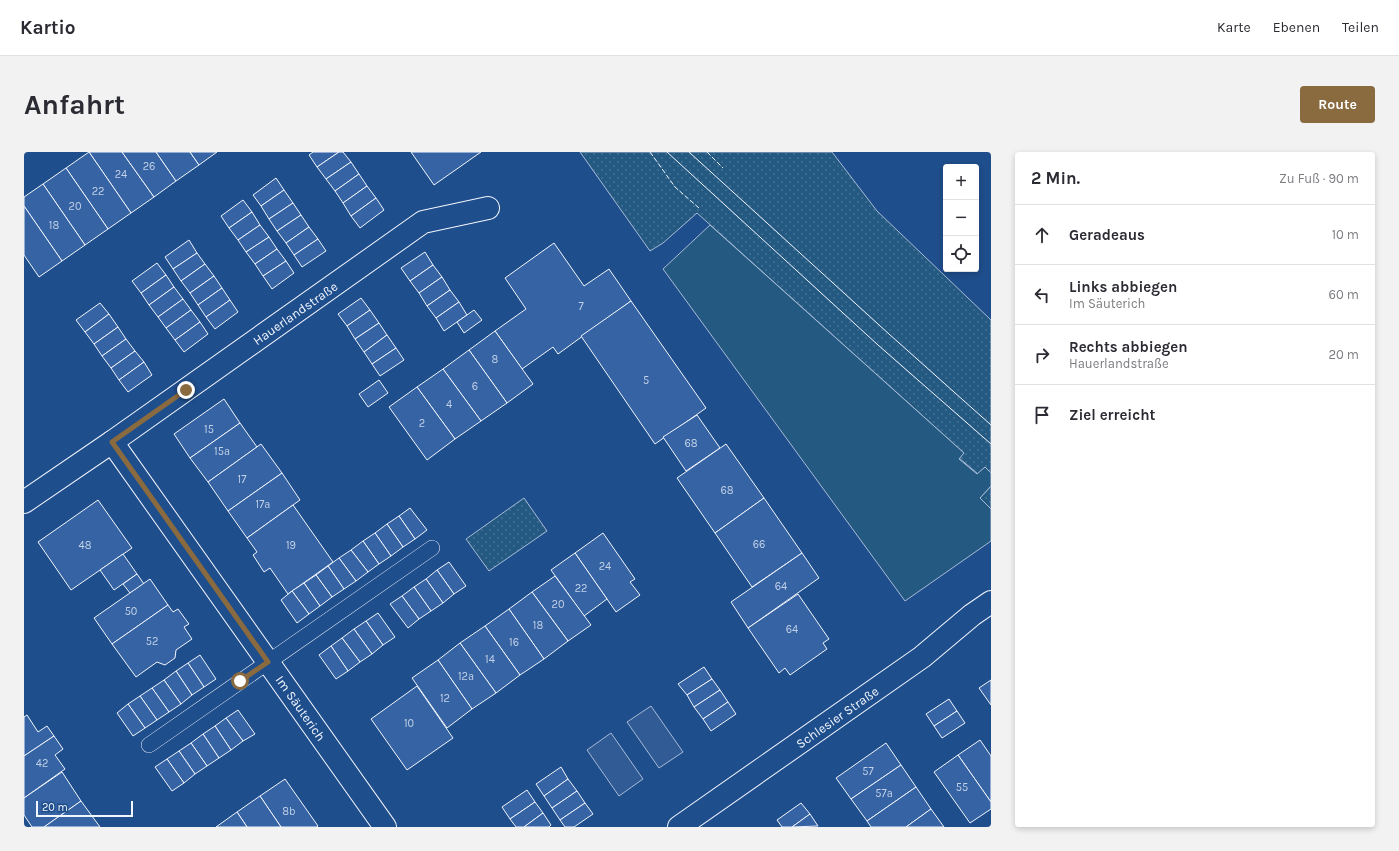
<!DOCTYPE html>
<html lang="de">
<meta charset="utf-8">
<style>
:root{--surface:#fff;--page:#f2f2f3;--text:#2b2b33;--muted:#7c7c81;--line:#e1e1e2;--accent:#8a6a3f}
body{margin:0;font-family:Karla,sans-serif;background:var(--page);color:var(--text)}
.controls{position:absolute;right:12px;top:12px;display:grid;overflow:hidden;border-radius:4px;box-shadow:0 2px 6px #0003}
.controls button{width:36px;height:36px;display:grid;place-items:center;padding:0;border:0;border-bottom:1px solid var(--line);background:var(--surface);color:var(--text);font:20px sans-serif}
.scale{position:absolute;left:12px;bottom:10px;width:97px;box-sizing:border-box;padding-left:4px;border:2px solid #f2f6ff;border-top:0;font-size:11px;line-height:14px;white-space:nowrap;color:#f2f6ff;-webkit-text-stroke:3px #1f4e8c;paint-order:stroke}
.stop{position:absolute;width:12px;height:12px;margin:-9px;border:3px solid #8a6a3f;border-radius:50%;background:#fff}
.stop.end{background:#8a6a3f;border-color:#fff;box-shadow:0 1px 4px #0008}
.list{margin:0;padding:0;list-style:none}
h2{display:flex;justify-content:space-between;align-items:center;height:52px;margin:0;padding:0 16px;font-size:17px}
h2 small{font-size:13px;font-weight:400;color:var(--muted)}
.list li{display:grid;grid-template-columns:26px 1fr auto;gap:12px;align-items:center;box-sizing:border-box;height:60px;padding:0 16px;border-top:1px solid var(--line)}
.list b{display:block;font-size:15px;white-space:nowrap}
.list p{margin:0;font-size:13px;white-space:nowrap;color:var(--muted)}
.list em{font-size:13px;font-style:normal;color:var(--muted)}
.icon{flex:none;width:22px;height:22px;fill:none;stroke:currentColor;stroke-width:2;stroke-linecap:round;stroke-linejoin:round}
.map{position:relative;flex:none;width:967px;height:675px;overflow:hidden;border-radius:4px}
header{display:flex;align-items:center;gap:24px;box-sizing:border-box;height:56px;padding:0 20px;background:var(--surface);border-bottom:1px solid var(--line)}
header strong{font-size:19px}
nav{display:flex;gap:22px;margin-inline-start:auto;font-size:14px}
.intro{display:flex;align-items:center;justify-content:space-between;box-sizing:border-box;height:96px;padding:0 24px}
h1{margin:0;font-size:28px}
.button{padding:10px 18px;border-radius:4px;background:var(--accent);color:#fff;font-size:14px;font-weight:700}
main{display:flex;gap:24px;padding:0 24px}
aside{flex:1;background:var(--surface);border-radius:4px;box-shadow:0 2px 6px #0003}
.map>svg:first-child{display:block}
</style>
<header>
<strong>Kartio</strong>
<nav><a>Karte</a><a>Ebenen</a><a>Teilen</a></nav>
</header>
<div class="intro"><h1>Anfahrt</h1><a class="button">Route</a></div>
<main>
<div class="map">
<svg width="967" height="675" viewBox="0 0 967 675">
<defs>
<pattern id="grass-dots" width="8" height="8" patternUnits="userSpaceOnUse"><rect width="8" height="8" fill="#245a82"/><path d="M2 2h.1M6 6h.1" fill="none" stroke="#447295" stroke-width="1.8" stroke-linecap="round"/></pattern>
</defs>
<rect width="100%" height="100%" fill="#1f4e8c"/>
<!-- grass -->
<g fill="url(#grass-dots)" stroke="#a8bbd7">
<polygon points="556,0 808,0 853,59 967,168 967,321 961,315 954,322 935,306 940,301 673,61 639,91 626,99"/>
<polygon points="967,334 967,357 956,346"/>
<polygon points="500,346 523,379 465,419 442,387"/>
</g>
<!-- green -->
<polygon fill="#245a82" stroke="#a8bbd7" points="686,73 940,301 935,307 953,322 961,315 967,321 967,334 956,346 967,357 967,389 881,449 639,117"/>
<!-- parking -->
<g fill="#305b95" stroke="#a8bbd7">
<polygon points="627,554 659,600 635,616 603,570"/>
<polygon points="587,581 619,627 595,644 563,598"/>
</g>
<!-- building -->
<g fill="#3563a3" stroke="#f2f6ff">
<polygon points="65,0 98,0 130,45 107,61"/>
<polygon points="65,0 107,61 84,77 42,16"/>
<polygon points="98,0 132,0 152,29 130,45"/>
<polygon points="132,0 166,0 175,13 152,29"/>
<polygon points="166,0 193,0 175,13"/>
<polygon points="289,0 315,0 293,15 285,3"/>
<polygon points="315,0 319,0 327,10 302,27 293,15"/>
<polygon points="387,0 457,0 410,33"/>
<polygon points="327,10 335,22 311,39 302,27"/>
<polygon points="42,16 84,77 61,93 19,32"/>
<polygon points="335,22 343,34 319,51 311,39"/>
<polygon points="252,26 260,38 237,54 229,43"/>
<polygon points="19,32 61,93 38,109 0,54 0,45"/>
<polygon points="343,34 352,46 327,64 319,51"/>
<polygon points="260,38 269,51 245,67 237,54"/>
<polygon points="352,46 360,58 336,76 327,64"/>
<polygon points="219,48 228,60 205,76 197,64"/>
<polygon points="269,51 277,63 253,79 245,67"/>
<polygon points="0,54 38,109 15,125 0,103"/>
<polygon points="228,60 236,73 214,88 205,76"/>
<polygon points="277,63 285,75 262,91 253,79"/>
<polygon points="236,73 245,85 222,100 214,88"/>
<polygon points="285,75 294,87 270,103 262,91"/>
<polygon points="245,85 253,97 231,112 222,100"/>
<polygon points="294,87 302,99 278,115 270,103"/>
<polygon points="165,88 173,101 149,117 141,105"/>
<polygon points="530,91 560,134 585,117 607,149 534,202 529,195 498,217 471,179 502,157 481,126"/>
<polygon points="253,97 262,109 239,124 231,112"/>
<polygon points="401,100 409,113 386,129 377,116"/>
<polygon points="173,101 181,112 157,129 149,117"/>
<polygon points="262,109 270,121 248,137 239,124"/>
<polygon points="133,111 142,123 117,141 108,129"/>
<polygon points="181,112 190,124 166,141 157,129"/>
<polygon points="409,113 418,125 395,141 386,129"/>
<polygon points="142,123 150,135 125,153 117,141"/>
<polygon points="190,124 198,136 174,153 166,141"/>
<polygon points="418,125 426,138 403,154 395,141"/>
<polygon points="150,135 159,147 134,165 125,153"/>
<polygon points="198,136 206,148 182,165 174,153"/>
<polygon points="426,138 435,150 412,166 403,154"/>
<polygon points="337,146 346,158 323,174 314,162"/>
<polygon points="159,147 167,158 142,176 134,165"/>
<polygon points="206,148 214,160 191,177 182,165"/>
<polygon points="607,149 682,256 631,292 557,184"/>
<polygon points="435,150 443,163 420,179 412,166"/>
<polygon points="76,151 85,162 61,180 52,168"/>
<polygon points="167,158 176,170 151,188 142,176"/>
<polygon points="346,158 355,171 331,187 323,174"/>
<polygon points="450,158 458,168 440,181 433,170"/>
<polygon points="85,162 94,175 70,192 61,180"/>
<polygon points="176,170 184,182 160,200 151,188"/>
<polygon points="355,171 363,183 340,200 331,187"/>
<polygon points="94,175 102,187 78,204 70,192"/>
<polygon points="471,179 509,232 483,251 445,198"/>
<polygon points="363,183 372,196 348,212 340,200"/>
<polygon points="102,187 111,199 87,216 78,204"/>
<polygon points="372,196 380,208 356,224 348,212"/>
<polygon points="445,198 483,251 457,269 419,217"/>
<polygon points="111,199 120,210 95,228 87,216"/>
<polygon points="120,210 128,223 104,240 95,228"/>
<polygon points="419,217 457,269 431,287 393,235"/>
<polygon points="355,228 364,241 344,255 335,242"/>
<polygon points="393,235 431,287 403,308 365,255"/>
<polygon points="200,247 216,271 166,306 150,282"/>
<polygon points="673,263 696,296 662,319 639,285"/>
<polygon points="216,271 233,295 184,330 166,306"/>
<polygon points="237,292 258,321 204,359 184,330"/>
<polygon points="702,292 740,346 691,381 653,326"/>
<polygon points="258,321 276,348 223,386 204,359"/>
<polygon points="740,346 778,401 728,435 691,381"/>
<polygon points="74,348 108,396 47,438 14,390"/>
<polygon points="269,353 309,410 264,442 246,416 240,420 229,403 233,400 223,386"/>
<polygon points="386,356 403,378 391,387 375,364"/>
<polygon points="375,364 391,387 379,395 363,372"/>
<polygon points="363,372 379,395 367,404 351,381"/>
<polygon points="351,381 367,404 355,412 339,389"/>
<polygon points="579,381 611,427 606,430 616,443 592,460 551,401"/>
<polygon points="339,389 355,412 344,420 327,398"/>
<polygon points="327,398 344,420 332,429 315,406"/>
<polygon points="551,401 583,447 560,464 527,418"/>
<polygon points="778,401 795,426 724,476 707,450"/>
<polygon points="99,402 113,422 90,438 76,418"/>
<polygon points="315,406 332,429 320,437 304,414"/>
<polygon points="425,410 442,434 430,442 413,418"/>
<polygon points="304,414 320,437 308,445 292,423"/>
<polygon points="413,418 430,442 419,451 402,427"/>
<polygon points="113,422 120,432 106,441 99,432"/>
<polygon points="292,423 308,445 296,454 280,431"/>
<polygon points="531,424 567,473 544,489 508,440"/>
<polygon points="126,427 144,453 88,492 70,466"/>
<polygon points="402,427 419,451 407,459 390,435"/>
<polygon points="280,431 296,454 285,462 268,439"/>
<polygon points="390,435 407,459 395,467 378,444"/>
<polygon points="268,439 285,462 273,471 257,448"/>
<polygon points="508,440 544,489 520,507 485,457"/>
<polygon points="774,442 805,487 799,491 803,497 766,523 761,516 755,521 724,476"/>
<polygon points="378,444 395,467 384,476 366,452"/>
<polygon points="144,453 149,460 154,457 165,472 160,475 168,487 152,498 151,506 141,513 133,510 112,525 88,492"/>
<polygon points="485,457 520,507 496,523 461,474"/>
<polygon points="354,461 371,485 359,493 342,469"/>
<polygon points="342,469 359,493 348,502 330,477"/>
<polygon points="461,474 496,523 472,541 436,491"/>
<polygon points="330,477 348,502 336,510 318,486"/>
<polygon points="318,486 336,510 324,519 307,494"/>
<polygon points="436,491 472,541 448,557 414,508"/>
<polygon points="307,494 324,519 312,527 295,503"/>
<polygon points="176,503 192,527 180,535 164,511"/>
<polygon points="414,508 448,557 423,576 388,526"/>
<polygon points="164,511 180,535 168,543 152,519"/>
<polygon points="680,515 688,527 663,543 654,532"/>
<polygon points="152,519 168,543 157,552 140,528"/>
<polygon points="688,527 696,538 670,555 663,543"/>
<polygon points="140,528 157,552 145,560 128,536"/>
<polygon points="967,528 967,553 955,536"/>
<polygon points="393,534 429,586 383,618 347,567"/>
<polygon points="128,536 145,560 133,568 116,544"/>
<polygon points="696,538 704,550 679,567 670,555"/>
<polygon points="116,544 133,568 121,576 104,552"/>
<polygon points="925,547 933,559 910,574 902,562"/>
<polygon points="704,550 712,562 687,579 679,567"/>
<polygon points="104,552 121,576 109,584 93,561"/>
<polygon points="214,558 231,582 219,589 202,566"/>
<polygon points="933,559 941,571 918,586 910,574"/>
<polygon points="3,563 14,580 23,574 30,584 0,604 0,565"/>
<polygon points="202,566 219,589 207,598 191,574"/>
<polygon points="191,574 207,598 195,606 179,582"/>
<polygon points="179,582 195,606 183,614 167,591"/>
<polygon points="30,584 39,597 31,603 41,617 0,646 0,604"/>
<polygon points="956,588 967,604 967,650 934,603"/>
<polygon points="167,591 183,614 171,622 155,599"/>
<polygon points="862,591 877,613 827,647 812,626"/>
<polygon points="155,599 171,622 160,631 143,607"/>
<polygon points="934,603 967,650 967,657 946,671 910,620"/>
<polygon points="143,607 160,631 148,639 131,615"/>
<polygon points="877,613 892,635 843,669 827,647"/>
<polygon points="537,615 544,627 520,644 512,632"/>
<polygon points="38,620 57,649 20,675 8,675 0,663 0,646"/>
<polygon points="261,627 294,674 293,675 257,675 236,644"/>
<polygon points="544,627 553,639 528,656 520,644"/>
<polygon points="892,635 907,657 882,675 847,675 843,669"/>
<polygon points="503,638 511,650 486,667 478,655"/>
<polygon points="553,639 561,651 536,668 528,656"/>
<polygon points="236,644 257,675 223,675 213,660"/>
<polygon points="57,649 76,675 20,675"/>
<polygon points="511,650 519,661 500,675 492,675 486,667"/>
<polygon points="561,651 569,662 550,675 541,675 536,668"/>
<polygon points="777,651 786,662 768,675 758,675 753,668"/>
<polygon points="907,657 920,675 882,675"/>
<polygon points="213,660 223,675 192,675"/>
<polygon points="519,661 527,673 525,675 500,675"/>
<polygon points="786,662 794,674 768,675"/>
</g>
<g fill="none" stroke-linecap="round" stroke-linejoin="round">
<!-- lane casing -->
<g stroke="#f2f6ff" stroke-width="16">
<polyline id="lane" points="125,593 408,396"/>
</g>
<!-- street casing -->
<g stroke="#f2f6ff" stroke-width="24">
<g id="street">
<polyline points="88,290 399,70 464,56"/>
<polyline points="0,350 88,290 361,675"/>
<polyline points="655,675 898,505 948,463 967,450"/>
</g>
</g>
<!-- lane -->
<use href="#lane" stroke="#1f4e8c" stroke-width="15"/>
<!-- street -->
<use href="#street" stroke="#1f4e8c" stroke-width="22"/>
<!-- tram -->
<g stroke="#f2f6ff" stroke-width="1">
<polyline points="643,0 854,193 967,292"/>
<polyline points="665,0 865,182 967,273"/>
</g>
<!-- fence -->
<g stroke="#f2f6ff" stroke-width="1" stroke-dasharray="5 2" stroke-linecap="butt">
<polyline points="626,0 651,35 675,56"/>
<polyline points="683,0 699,16"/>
</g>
</g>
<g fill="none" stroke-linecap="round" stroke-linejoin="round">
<!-- route -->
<polyline stroke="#8a6a3f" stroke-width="5" points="162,238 88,290 244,510 216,529"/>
</g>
<g text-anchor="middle" stroke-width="3" stroke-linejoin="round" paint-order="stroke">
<!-- number labels -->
<g font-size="11" fill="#c3d1e8">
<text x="125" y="18">26</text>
<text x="97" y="26">24</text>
<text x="74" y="43">22</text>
<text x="51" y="58">20</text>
<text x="30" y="77">18</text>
<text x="557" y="158">7</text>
<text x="471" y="211">8</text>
<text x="622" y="232">5</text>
<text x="451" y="238">6</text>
<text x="425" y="256">4</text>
<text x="398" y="275">2</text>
<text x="185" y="281">15</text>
<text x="667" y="295">68</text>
<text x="198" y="303">15a</text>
<text x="218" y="331">17</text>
<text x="703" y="342">68</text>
<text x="239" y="356">17a</text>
<text x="735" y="396">66</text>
<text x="61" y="397">48</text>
<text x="267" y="397">19</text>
<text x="581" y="418">24</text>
<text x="757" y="438">64</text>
<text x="557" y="440">22</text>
<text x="534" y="456">20</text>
<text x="107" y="463">50</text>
<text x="514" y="477">18</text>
<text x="768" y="481">64</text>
<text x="128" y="493">52</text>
<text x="490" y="494">16</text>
<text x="466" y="511">14</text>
<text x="442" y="528">12a</text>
<text x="421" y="550">12</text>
<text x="385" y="575">10</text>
<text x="18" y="615">42</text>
<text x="844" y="623">57</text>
<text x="938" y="639">55</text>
<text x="860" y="645">57a</text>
<text x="265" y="663">8b</text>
</g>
<!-- street labels -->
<g font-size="13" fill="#f2f6ff" stroke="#1f4e8c">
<text transform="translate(271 161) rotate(-35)" y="5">Hauerlandstraße</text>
<text transform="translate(277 556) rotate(55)" y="5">Im Säuterich</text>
<text transform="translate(813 565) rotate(-35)" y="5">Schlesier Straße</text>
</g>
</g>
</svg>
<div class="controls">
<button>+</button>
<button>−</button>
<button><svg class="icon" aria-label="locate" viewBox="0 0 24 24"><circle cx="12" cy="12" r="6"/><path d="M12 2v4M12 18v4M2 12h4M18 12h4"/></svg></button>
</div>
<div class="scale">20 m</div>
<div class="stop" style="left:216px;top:529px"></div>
<div class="stop end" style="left:162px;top:238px"></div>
</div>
<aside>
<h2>2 Min.<small>Zu Fuß · 90 m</small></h2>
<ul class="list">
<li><svg class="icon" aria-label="ahead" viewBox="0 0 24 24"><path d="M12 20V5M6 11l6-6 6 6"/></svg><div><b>Geradeaus</b></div><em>10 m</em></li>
<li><svg class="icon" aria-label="left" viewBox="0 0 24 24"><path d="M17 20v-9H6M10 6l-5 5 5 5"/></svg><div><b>Links abbiegen</b><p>Im Säuterich</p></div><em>60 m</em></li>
<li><svg class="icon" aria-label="right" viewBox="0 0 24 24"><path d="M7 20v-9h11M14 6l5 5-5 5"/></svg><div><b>Rechts abbiegen</b><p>Hauerlandstraße</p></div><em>20 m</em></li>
<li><svg class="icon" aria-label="arrive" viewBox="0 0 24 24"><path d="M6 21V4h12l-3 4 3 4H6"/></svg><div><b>Ziel erreicht</b></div></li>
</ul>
</aside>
</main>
